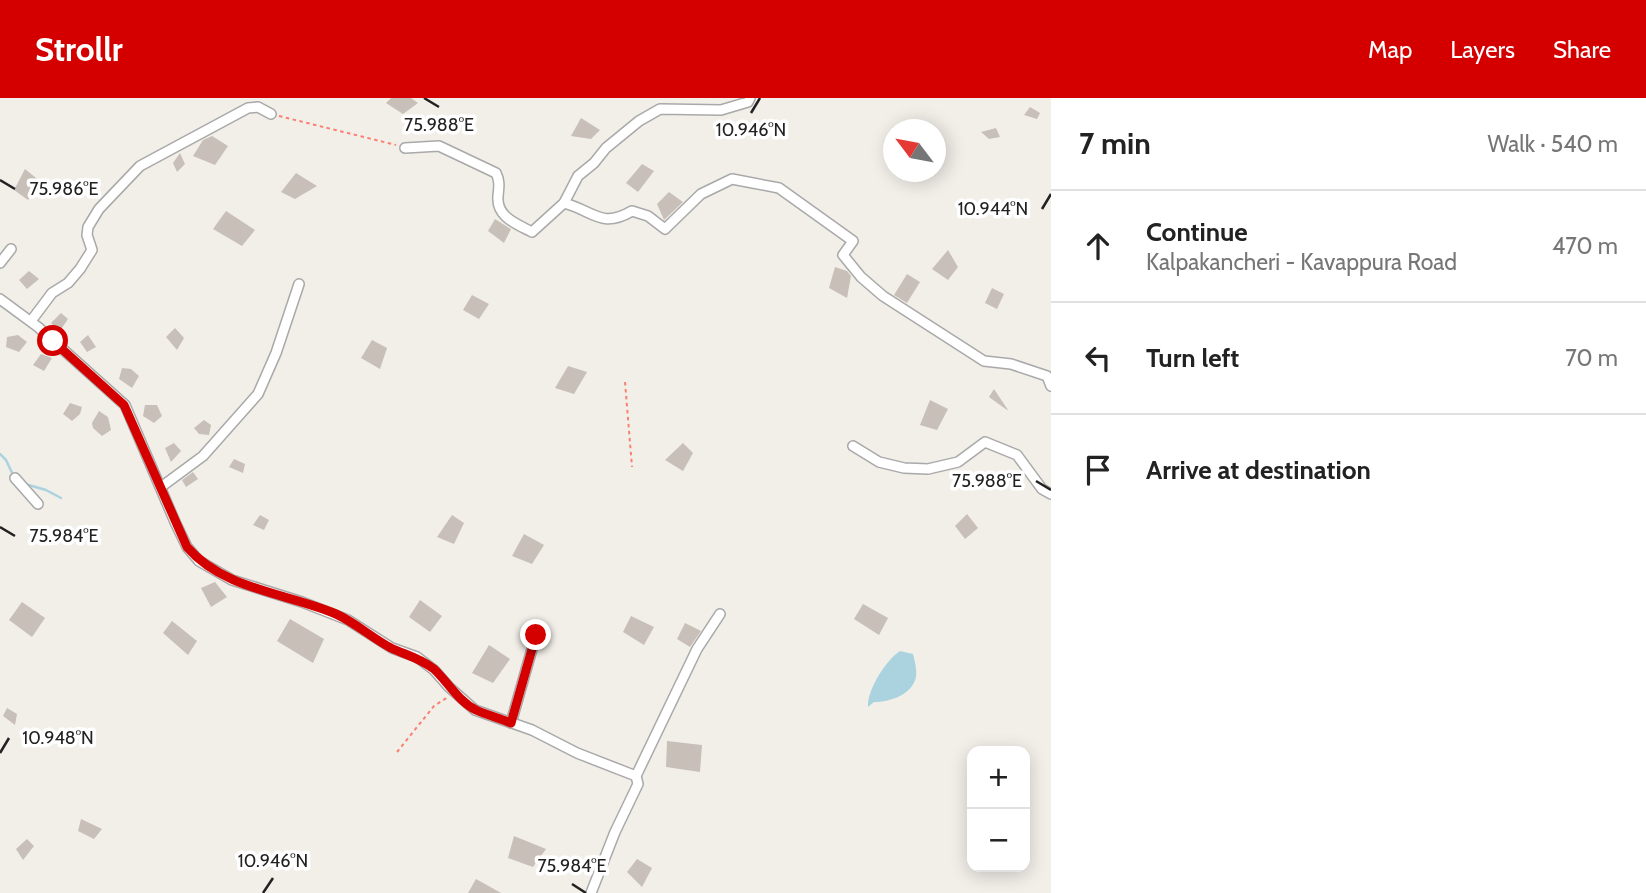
<!DOCTYPE html>
<meta charset="utf-8">
<style>
:root{--surface:#fff;--page:#f6f6f6;--text:#222;--muted:#767676;--line:#e0e0e0;--accent:#d40000}
body{margin:0;font-family:Cabin,sans-serif;background:var(--page);color:var(--text)}
.controls{position:absolute;right:21px;bottom:21px;display:grid;overflow:hidden;border-radius:14px;box-shadow:0 4px 18px #0003}
.controls button{width:63px;height:63px;display:grid;place-items:center;padding:0;border:0;border-bottom:2px solid var(--line);background:var(--surface);color:var(--text);font:35px sans-serif}
.compass{position:absolute;left:883px;top:21px;width:63px;height:63px;border-radius:50%;background:var(--surface);box-shadow:0 4px 18px #0003;rotate:302deg}
.stop{position:absolute;width:21px;height:21px;margin:-16px;border:5px solid #d40000;border-radius:50%;background:#fff}
.stop.end{background:#d40000;border-color:#fff;box-shadow:0 2px 7px #0008}
.list{margin:0;padding:0;list-style:none}
h2{display:flex;justify-content:space-between;align-items:center;height:91px;margin:0;padding:0 28px;font-size:30px}
h2 small{font-size:23px;font-weight:400;color:var(--muted)}
.list li{display:grid;grid-template-columns:46px 1fr auto;gap:21px;align-items:center;box-sizing:border-box;height:112px;padding:0 28px;border-top:2px solid var(--line)}
.list b{display:block;font-size:26px;white-space:nowrap}
.list p{margin:0;font-size:23px;white-space:nowrap;color:var(--muted)}
.list em{font-size:23px;font-style:normal;color:var(--muted)}
.icon{flex:none;width:38px;height:38px;fill:none;stroke:currentColor;stroke-width:2;stroke-linecap:round;stroke-linejoin:round}
.map{position:relative;flex:none;width:1051px;height:795px;overflow:hidden}
header{display:flex;align-items:center;gap:42px;box-sizing:border-box;height:98px;padding:0 35px;background:var(--accent);color:#fff}
header strong{font-size:33px}
nav{display:flex;gap:38px;margin-inline-start:auto;font-size:24px}
main{display:flex}
aside{flex:1;background:var(--surface)}
.map>svg:first-child{display:block}
</style>
<header>
<strong>Strollr</strong>
<nav><a>Map</a><a>Layers</a><a>Share</a></nav>
</header>
<main>
<div class="map">
<svg width="1051" height="795" viewBox="0 0 1051 795">
<rect width="100%" height="100%" fill="#f2efe9"/>
<!-- water -->
<path fill="#aad3df" d="M900 553 913 556C915 564 917 572 916 579 912 597 890 604 874 604L868 609C867 592 886 562 900 553Z"/>
<g fill="none" stroke-linecap="round" stroke-linejoin="round">
<!-- stream -->
<g stroke="#aad3df" stroke-width="2.5">
<polyline points="0,356 6,362 14,379"/>
<polyline points="25,386 46,392 61,400"/>
</g>
</g>
<!-- building -->
<g fill="#c7bfb8">
<polygon points="391,0 411,0 418,5 403,16 386,5"/>
<polygon points="1030,9 1040,15 1037,21 1024,17"/>
<polygon points="581,20 600,32 591,41 571,38"/>
<polygon points="996,30 1000,39 989,41 981,34"/>
<polygon points="212,38 228,48 215,67 193,58 203,42"/>
<polygon points="180,55 185,66 177,74 173,65"/>
<polygon points="642,66 654,73 638,94 626,85"/>
<polygon points="25,71 41,84 28,102 14,92"/>
<polygon points="296,75 317,88 295,101 281,94"/>
<polygon points="669,94 683,104 664,122 657,106"/>
<polygon points="226,113 255,132 242,148 213,131"/>
<polygon points="495,121 511,131 504,145 488,133"/>
<polygon points="948,152 958,169 948,182 932,171"/>
<polygon points="835,169 847,173 851,178 847,200 829,190"/>
<polygon points="29,173 39,181 27,191 19,182"/>
<polygon points="907,176 920,184 907,205 894,197"/>
<polygon points="992,190 1004,196 997,211 985,205"/>
<polygon points="472,197 489,206 479,221 463,212"/>
<polygon points="61,215 68,221 59,234 51,225"/>
<polygon points="175,230 184,240 177,252 166,239"/>
<polygon points="18,237 27,244 19,254 6,249 7,239"/>
<polygon points="88,237 96,249 87,254 80,244"/>
<polygon points="372,242 387,250 380,271 361,260"/>
<polygon points="41,256 52,260 44,273 33,267"/>
<polygon points="568,268 587,274 574,296 555,290"/>
<polygon points="122,270 131,271 139,278 132,290 119,281"/>
<polygon points="994,291 1008,312 1007,312 989,299"/>
<polygon points="930,302 948,311 937,332 920,327"/>
<polygon points="70,305 82,309 80,316 72,323 63,316"/>
<polygon points="145,307 157,307 162,318 154,325 143,318"/>
<polygon points="99,313 108,319 111,332 102,338 93,330 92,325"/>
<polygon points="204,322 211,327 209,337 199,336 194,330"/>
<polygon points="174,345 181,353 171,364 165,350"/>
<polygon points="683,345 693,355 683,373 665,362"/>
<polygon points="234,361 245,366 243,375 229,369"/>
<polygon points="193,374 198,381 186,389 182,382"/>
<polygon points="967,416 978,430 965,441 955,428"/>
<polygon points="260,417 269,422 264,432 253,427"/>
<polygon points="452,417 464,425 454,446 437,439"/>
<polygon points="524,436 544,447 532,466 512,458"/>
<polygon points="215,484 227,499 211,509 201,490"/>
<polygon points="420,502 442,518 430,534 409,519"/>
<polygon points="22,504 45,520 32,539 9,522"/>
<polygon points="863,506 888,520 879,537 854,521"/>
<polygon points="631,518 654,529 644,547 623,534"/>
<polygon points="290,521 324,541 313,565 277,543"/>
<polygon points="172,523 197,543 188,557 163,535"/>
<polygon points="685,525 701,533 690,549 677,541"/>
<polygon points="489,547 510,561 493,585 472,575"/>
<polygon points="7,610 17,616 15,627 3,618"/>
<polygon points="667,643 702,647 700,674 666,669"/>
<polygon points="81,721 102,731 94,741 78,733"/>
<polygon points="514,738 546,751 533,769 508,760"/>
<polygon points="27,741 34,748 23,762 16,751"/>
<polygon points="637,761 652,770 642,789 627,774"/>
<polygon points="476,781 501,795 468,795"/>
</g>
<g fill="none" stroke-linecap="round" stroke-linejoin="round">
<!-- minor casing -->
<g stroke="#a9a9a9" stroke-width="12">
<g id="minor">
<path d="M405 50 439 48 496 75C500 83 499 89 498 98 496 119 517 126 532 134L564 105 578 78 594 65 606 50 639 23 660 11 721 12 748 4 750 0"/>
<path d="M564 105C594 113 601 131 632 113L648 118 665 131 701 96 732 81 779 90 853 143 843 157 861 179 883 198 984 263 1011 266 1047 278 1051 288"/>
<polyline points="0,165 11,151"/>
<polyline points="0,201 38,229 125,307 175,424 187,449 199,463 232,482 302,504 348,522 392,550 417,559 434,572 449,589 475,612 532,632 577,655 636,678 638,686 615,734 591,795"/>
<polyline points="31,223 52,195 68,185 80,171 92,152 87,137 88,129 99,111 140,68 248,10 258,9 271,16"/>
<polyline points="853,348 879,364 904,370 928,371 958,364 985,344 1017,357 1042,391 1051,396"/>
<polyline points="15,380 38,406"/>
<polyline points="161,389 203,358 258,296 276,255 299,186"/>
<polyline points="511,625 536,537"/>
<polyline points="636,678 697,551 720,516"/>
</g>
</g>
<!-- path -->
<g stroke="#fa8072" stroke-width="2" stroke-dasharray="3.5 3.5" stroke-linecap="butt">
<polyline points="279,18 396,47"/>
<polyline points="625,284 632,369"/>
<polyline points="397,654 434,608 448,599"/>
</g>
<!-- minor -->
<use href="#minor" stroke="#fff" stroke-width="9"/>
</g>
<g fill="none" stroke-linecap="round" stroke-linejoin="round">
<!-- route -->
<path stroke="#d40000" stroke-width="9" d="M53 243 124 307 187 449C224 492 287 495 336 516 356 525 372 540 391 550 406 557 420 560 434 571 448 584 458 603 476 612 487 617 499 620 511 625L536 537"/>
</g>
<!-- ticks -->
<path fill="none" stroke="#222" stroke-width="2.5" d="M424 0 439 9M751 15 760 0M0 82 15 91M1042 111 1051 96M1036 383 1051 392M0 429 15 438M0 655 9 640M572 786 586 795M263 795 273 780"/>
<g font-size="18" text-anchor="middle" fill="#222" stroke="#fff" stroke-width="7" stroke-linejoin="round" paint-order="stroke">
<text x="439" y="33">75.988°E</text>
<text x="751" y="38">10.946°N</text>
<text x="64" y="97">75.986°E</text>
<text x="993" y="117">10.944°N</text>
<text x="987" y="389">75.988°E</text>
<text x="64" y="444">75.984°E</text>
<text x="58" y="646">10.948°N</text>
<text x="273" y="769">10.946°N</text>
<text x="572" y="774">75.984°E</text>
</g>
</svg>
<div class="controls">
<button>+</button>
<button>−</button>
</div>
<svg class="compass" viewBox="-18 -18 36 36"><path d="M0-13l5 13h-10z" fill="#e53935"/><path d="M0 13l5-13h-10z" fill="#767676"/></svg>
<div class="stop" style="left:53px;top:243px"></div>
<div class="stop end" style="left:536px;top:537px"></div>
</div>
<aside>
<h2>7 min<small>Walk · 540 m</small></h2>
<ul class="list">
<li><svg class="icon" aria-label="ahead" viewBox="0 0 24 24"><path d="M12 20V5M6 11l6-6 6 6"/></svg><div><b>Continue</b><p>Kalpakancheri - Kavappura Road</p></div><em>470 m</em></li>
<li><svg class="icon" aria-label="left" viewBox="0 0 24 24"><path d="M17 20v-9H6M10 6l-5 5 5 5"/></svg><div><b>Turn left</b></div><em>70 m</em></li>
<li><svg class="icon" aria-label="arrive" viewBox="0 0 24 24"><path d="M6 21V4h12l-3 4 3 4H6"/></svg><div><b>Arrive at destination</b></div></li>
</ul>
</aside>
</main>
